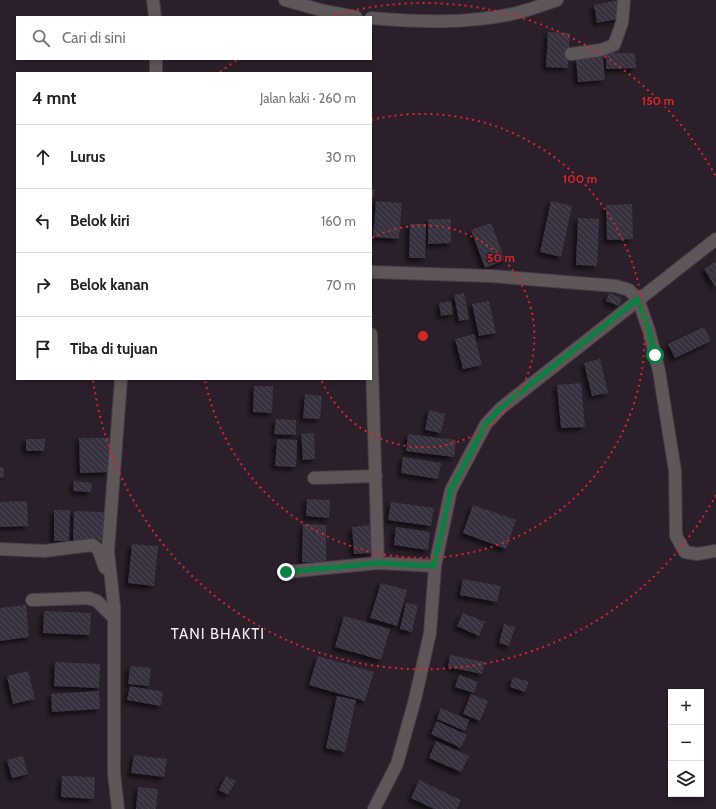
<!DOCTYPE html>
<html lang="id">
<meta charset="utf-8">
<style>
:root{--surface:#fff;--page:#f2f2f2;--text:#222;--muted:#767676;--line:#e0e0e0}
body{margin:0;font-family:Cabin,sans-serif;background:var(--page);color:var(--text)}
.controls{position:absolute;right:12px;bottom:12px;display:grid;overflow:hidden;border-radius:0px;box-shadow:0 2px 6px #0003}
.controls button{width:36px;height:36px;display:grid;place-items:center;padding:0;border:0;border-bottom:1px solid var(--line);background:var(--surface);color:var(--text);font:20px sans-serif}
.stop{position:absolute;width:12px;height:12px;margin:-9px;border:3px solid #0b8043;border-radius:50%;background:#fff}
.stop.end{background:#0b8043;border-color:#fff;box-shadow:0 1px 4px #0008}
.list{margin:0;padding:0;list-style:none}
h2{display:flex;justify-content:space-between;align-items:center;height:52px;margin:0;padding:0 16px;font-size:17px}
h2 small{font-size:13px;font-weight:400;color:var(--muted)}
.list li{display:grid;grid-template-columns:26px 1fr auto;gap:12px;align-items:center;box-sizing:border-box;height:64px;padding:0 16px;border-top:1px solid var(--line)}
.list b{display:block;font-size:15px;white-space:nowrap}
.list em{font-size:13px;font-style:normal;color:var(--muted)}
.icon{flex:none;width:22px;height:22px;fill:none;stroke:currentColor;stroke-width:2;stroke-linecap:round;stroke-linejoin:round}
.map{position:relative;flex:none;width:716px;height:809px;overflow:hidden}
.search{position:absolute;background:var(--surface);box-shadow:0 2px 6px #0003;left:16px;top:16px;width:356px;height:44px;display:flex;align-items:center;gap:10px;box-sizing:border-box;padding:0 14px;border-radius:0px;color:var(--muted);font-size:15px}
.panel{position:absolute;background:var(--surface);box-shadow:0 2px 6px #0003;left:16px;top:72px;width:356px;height:308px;border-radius:0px}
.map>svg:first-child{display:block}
</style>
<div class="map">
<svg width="716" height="809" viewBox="0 0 716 809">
<defs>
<pattern id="building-back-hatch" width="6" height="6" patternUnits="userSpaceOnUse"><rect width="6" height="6" fill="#383341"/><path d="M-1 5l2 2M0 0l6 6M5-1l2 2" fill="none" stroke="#4c4754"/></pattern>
<filter id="shadow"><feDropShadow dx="-3.5" dy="3.5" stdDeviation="2" flood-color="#0009"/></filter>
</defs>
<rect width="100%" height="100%" fill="#2a1f2a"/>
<!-- building -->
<g fill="url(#building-back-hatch)" filter="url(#shadow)">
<polygon points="618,0 622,18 597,23 594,5"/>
<polygon points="548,32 570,33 568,68 546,67"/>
<polygon points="606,53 635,53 636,68 606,69"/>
<polygon points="603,57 605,80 578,82 576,59"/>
<polygon points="371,189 375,189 374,198 371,198"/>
<polygon points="376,201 402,203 399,239 373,237"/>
<polygon points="551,201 572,206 561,257 540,252"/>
<polygon points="632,204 633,239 607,240 606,205"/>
<polygon points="578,218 599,219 597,266 576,265"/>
<polygon points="428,219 451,219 451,243 428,244"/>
<polygon points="491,223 505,260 485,268 471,230"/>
<polygon points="410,224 426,224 425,258 409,258"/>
<polygon points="716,261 716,288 704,269"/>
<polygon points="464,293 469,319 459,321 454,295"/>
<polygon points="609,293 622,298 619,306 606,301"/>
<polygon points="451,301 453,314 441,316 439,303"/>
<polygon points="489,301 496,333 479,336 472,304"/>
<polygon points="704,327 711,341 675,358 668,344"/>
<polygon points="474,334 482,365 463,369 455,339"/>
<polygon points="600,359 608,393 592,396 584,363"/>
<polygon points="581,383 585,427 561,428 557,385"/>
<polygon points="254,386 273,386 272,413 253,412"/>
<polygon points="305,394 322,396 320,419 303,418"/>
<polygon points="429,410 445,414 441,433 425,430"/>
<polygon points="276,419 296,420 296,435 274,434"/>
<polygon points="314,433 315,459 303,460 301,434"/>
<polygon points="408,434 456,440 454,457 406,451"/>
<polygon points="79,438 109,438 110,472 80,473"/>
<polygon points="26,439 45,439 44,451 26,451"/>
<polygon points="277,439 297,440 296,467 275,466"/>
<polygon points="403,457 441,463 438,479 401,473"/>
<polygon points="0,467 3,467 4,477 0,478"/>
<polygon points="74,481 92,483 91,492 73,491"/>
<polygon points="307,499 330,500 329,518 306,516"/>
<polygon points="27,501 28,526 0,527 0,502"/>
<polygon points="391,502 434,508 431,526 388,520"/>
<polygon points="473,505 516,520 506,549 463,533"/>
<polygon points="54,510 70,510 69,541 54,541"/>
<polygon points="74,511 104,512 103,541 73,540"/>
<polygon points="303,524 326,525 326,563 302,562"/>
<polygon points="370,525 372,553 354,554 352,527"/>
<polygon points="396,527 430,532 428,550 394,545"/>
<polygon points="132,544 158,546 154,586 128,583"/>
<polygon points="463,579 501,586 497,602 460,595"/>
<polygon points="381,583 407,590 397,626 370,618"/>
<polygon points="406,603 418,605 412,632 400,629"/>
<polygon points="26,605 29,637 0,641 0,608"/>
<polygon points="44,611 91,613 90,635 43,633"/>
<polygon points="463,613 485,622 479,636 457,626"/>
<polygon points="344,616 390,629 381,660 335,647"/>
<polygon points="504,624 515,627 509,646 499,643"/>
<polygon points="450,655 485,662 482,674 448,667"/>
<polygon points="318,656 374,672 365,701 309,685"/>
<polygon points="55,662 100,664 99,688 54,686"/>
<polygon points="130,666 151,668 149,686 128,684"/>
<polygon points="28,671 35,699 13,704 7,676"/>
<polygon points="459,675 478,682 474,693 455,687"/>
<polygon points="513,677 529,682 525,692 510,687"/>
<polygon points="130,686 163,692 161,706 127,700"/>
<polygon points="99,691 100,709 52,712 51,694"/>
<polygon points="471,694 488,701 480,721 463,714"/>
<polygon points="337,696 356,700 345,752 326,748"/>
<polygon points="441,708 469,720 465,731 437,719"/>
<polygon points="437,721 467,735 461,748 431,734"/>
<polygon points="436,741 469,756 461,772 429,758"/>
<polygon points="134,755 167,759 164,777 131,773"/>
<polygon points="23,756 28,774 12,778 7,760"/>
<polygon points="62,776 95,777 94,799 61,797"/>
<polygon points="226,776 236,781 228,795 219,790"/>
<polygon points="419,780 461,800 457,809 434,809 411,798"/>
<polygon points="138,787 158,789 156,809 136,809"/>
</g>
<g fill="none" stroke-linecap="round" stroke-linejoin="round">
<!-- street casing -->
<g stroke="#463c46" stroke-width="14">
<g id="street">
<polyline points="153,0 155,17"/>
<polyline points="285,0 324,11 356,17"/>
<path d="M371 18C419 22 465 24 512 14 527 11 542 5 557 0"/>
<polyline points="571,54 601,50 614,45 622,23 624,0"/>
<polyline points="156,59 156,73"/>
<polyline points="371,272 491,276 616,286 629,290 638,299 649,331 659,371 675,471 676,536 685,552 697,554 716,551"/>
<polyline points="371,334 378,563"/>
<polyline points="314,478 376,476"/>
<polyline points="0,549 44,551 92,545 98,549 105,568"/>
<polyline points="286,572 378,563 435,566"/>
<polyline points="32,600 88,598 97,601 114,618"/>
<polyline points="118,809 114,773 114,607 108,551 121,379"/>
<polyline points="374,809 397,764 415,699 430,633 435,566 451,490 486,424 501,408 716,239"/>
</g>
</g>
<!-- street -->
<use href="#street" stroke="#5e5659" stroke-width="12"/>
</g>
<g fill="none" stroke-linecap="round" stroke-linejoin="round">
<!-- route -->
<polyline stroke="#0b8043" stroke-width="5" points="286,572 378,563 434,566 451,490 486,424 501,408 638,299 649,331 655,355"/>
</g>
<!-- distance rings -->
<g fill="none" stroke="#d62828" stroke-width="2" stroke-dasharray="2 4">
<path d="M372 238A111 111 0 1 1 321 379"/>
<path d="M371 120A222 222 0 1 1 205 380"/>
<path d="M716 495A333 333 0 0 1 93 379M220 72A333 333 0 0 1 237 60M328 17A333 333 0 0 1 716 177"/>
</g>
<g text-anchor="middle" stroke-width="3" stroke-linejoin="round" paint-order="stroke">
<!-- quarter labels -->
<g font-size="15" letter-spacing="1" fill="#f3ebf3" stroke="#2a1f2a">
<text x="218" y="639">TANI BHAKTI</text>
</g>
</g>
<circle cx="423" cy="336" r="6" fill="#d62828" stroke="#2a1f2a" stroke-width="2"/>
<g font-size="12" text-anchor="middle" font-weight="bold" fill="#d62828" stroke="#2a1f2a" stroke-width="3" stroke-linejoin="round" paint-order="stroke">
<text x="658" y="105">150 m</text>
<text x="580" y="183">100 m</text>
<text x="501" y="262">50 m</text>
</g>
</svg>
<div class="controls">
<button>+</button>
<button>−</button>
<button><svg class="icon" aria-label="layers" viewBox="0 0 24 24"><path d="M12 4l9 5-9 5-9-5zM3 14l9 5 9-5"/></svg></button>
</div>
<div class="stop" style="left:655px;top:355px"></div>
<div class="stop end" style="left:286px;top:572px"></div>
<div class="search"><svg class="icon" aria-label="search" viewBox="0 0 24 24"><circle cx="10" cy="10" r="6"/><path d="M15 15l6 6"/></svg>Cari di sini</div>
<section class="panel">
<h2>4 mnt<small>Jalan kaki · 260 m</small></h2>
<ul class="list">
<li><svg class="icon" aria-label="ahead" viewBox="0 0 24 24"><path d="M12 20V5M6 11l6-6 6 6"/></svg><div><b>Lurus</b></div><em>30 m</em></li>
<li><svg class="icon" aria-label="left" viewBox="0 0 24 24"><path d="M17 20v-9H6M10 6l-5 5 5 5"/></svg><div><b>Belok kiri</b></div><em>160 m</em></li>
<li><svg class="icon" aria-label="right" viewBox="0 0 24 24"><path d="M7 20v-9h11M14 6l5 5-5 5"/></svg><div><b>Belok kanan</b></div><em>70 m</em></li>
<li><svg class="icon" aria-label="arrive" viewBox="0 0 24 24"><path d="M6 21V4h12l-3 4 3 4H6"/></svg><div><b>Tiba di tujuan</b></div></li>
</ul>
</section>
</div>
